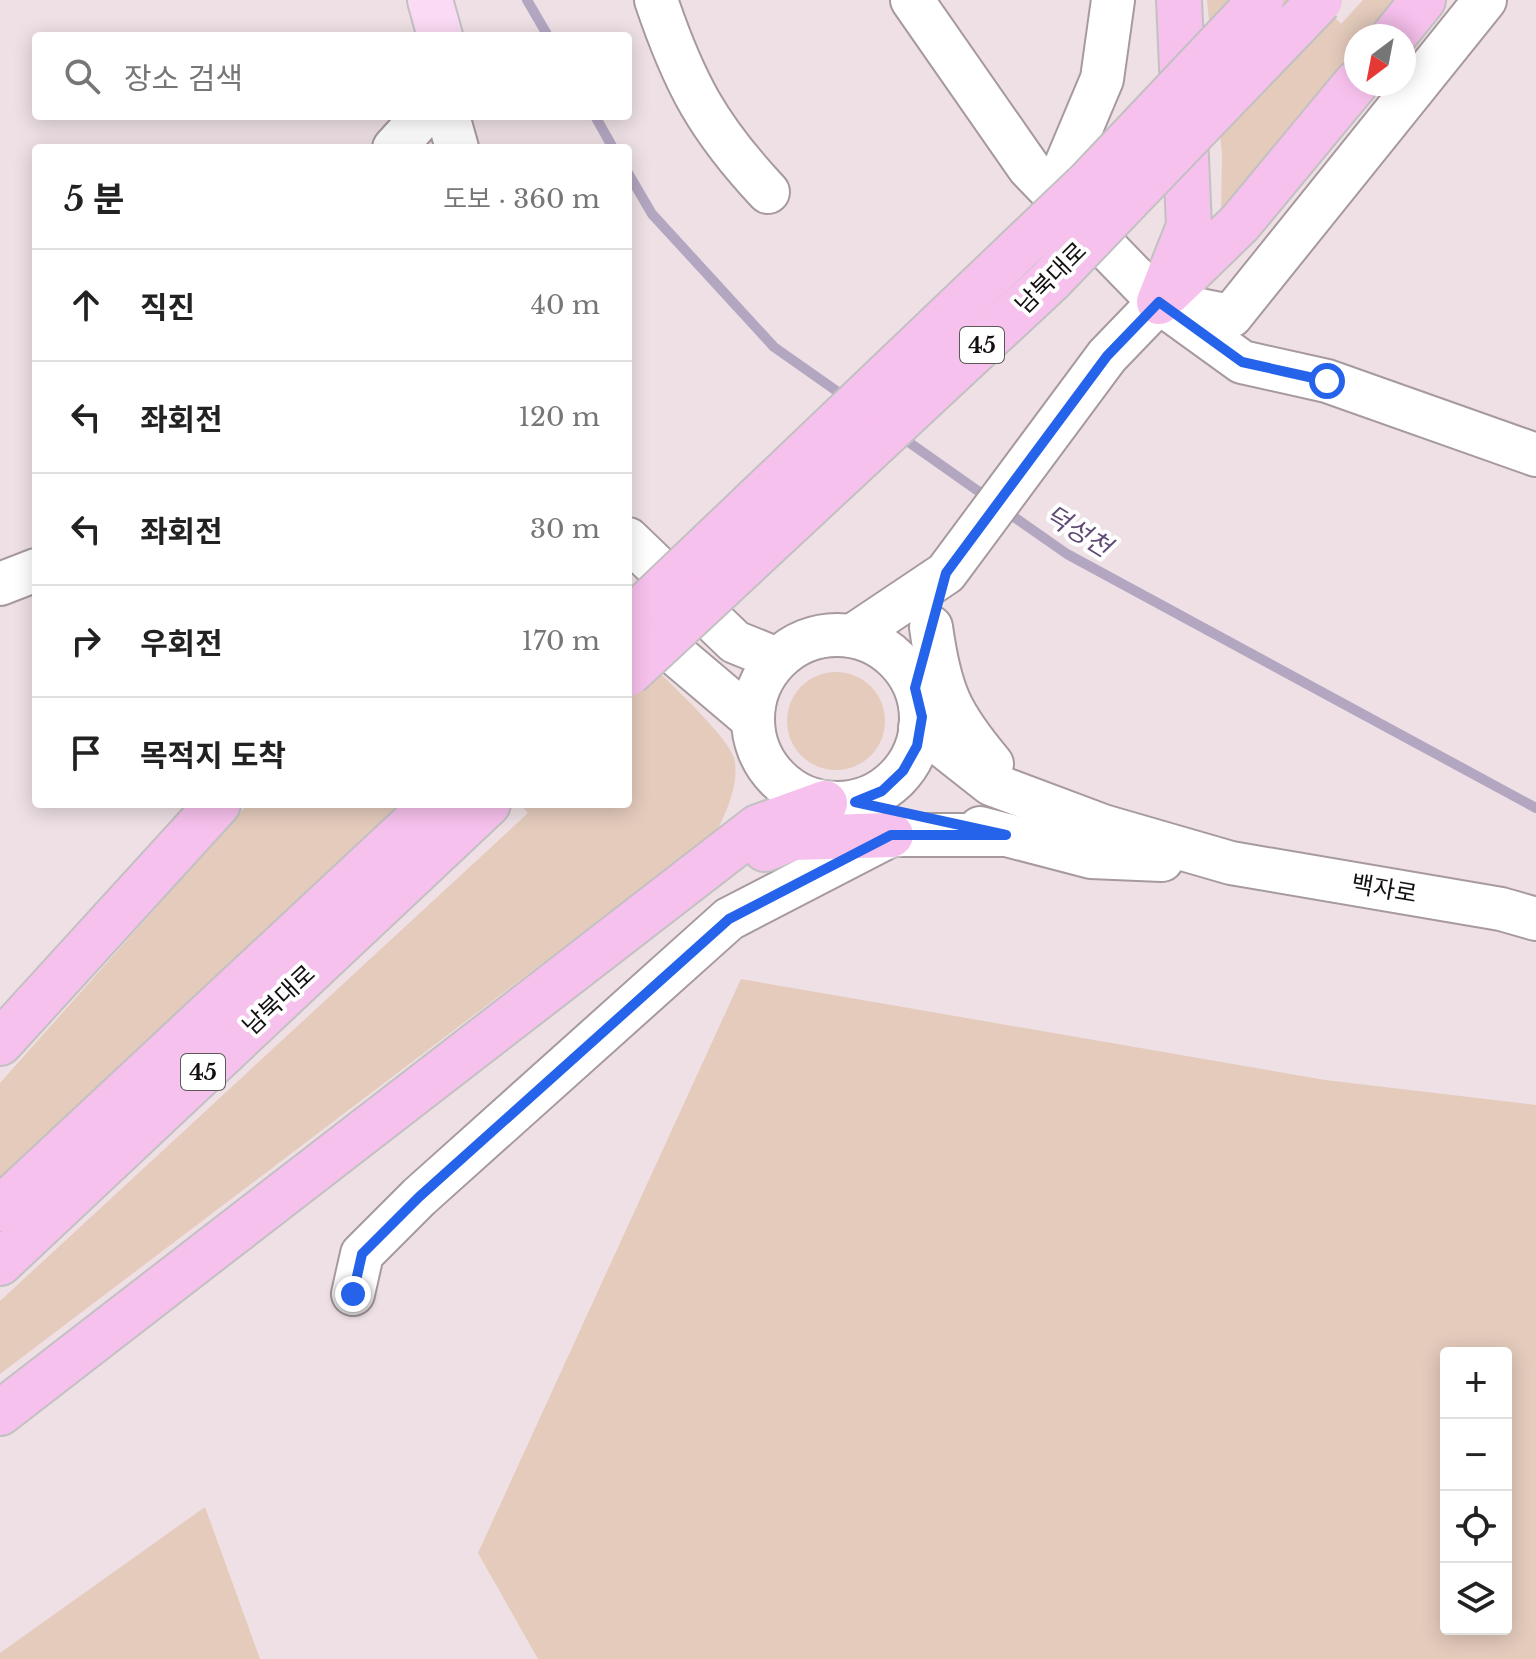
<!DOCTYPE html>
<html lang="ko">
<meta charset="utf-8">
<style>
:root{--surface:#fff;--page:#f2f2f2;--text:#222;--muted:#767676;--line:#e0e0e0}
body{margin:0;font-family:"Libre Baskerville","Noto Sans KR",serif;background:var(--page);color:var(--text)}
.controls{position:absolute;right:24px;bottom:24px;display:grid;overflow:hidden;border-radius:8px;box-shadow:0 4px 20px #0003}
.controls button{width:72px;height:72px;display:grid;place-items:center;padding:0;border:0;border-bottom:2px solid var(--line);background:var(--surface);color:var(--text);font:40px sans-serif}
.compass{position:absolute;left:1344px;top:24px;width:72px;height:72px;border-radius:50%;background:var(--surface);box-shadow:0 4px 20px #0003;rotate:212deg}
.stop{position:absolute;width:24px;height:24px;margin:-18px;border:6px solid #2563eb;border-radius:50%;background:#fff}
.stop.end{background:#2563eb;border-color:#fff;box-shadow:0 2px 8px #0008}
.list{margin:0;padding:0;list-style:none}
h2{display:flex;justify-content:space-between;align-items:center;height:104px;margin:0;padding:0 32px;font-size:34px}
h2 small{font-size:26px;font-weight:400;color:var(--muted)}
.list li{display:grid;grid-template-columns:52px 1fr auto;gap:24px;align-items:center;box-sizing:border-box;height:112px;padding:0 32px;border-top:2px solid var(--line)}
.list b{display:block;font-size:30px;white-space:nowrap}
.list em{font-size:26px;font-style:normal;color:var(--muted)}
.icon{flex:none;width:44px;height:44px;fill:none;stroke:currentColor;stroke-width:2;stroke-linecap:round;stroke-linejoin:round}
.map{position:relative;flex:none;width:1536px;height:1659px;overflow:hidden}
.search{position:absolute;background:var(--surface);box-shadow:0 4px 20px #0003;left:32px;top:32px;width:600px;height:88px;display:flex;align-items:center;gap:20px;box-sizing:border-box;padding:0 28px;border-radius:8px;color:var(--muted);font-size:30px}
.panel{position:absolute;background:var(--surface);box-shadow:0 4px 20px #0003;left:32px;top:144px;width:600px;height:664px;border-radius:8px}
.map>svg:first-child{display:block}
</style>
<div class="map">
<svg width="1536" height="1659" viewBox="0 0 1536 1659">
<rect width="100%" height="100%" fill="#eee0e4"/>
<!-- green -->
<g fill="#e4cbbc" fill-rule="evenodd">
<polygon points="1207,0 1318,0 1341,24 1363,0 1397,0 1368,36 1356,36 1356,50 1221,216 1222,155"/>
<path d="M628 642C650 665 727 733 734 758 740 782 727 810 717 831L0 1374V1301L528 813 520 804H628Z"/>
<circle cx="836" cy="721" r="49"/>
<polygon points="248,804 399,804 0,1181 0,1083"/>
<path d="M741 979 1325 1080 1536 1105V1659H538L478 1553ZM1506 1353V1629H1446V1353Z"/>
<polygon points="205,1507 260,1659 0,1659 0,1653"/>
</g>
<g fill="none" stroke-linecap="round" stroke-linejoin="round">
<!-- stream -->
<g stroke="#b3a6c1" stroke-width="10">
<polyline points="527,0 548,36"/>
<polyline points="595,116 613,148"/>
<polyline points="628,173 652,214 774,347 848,399"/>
<polyline points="900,436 988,498"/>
<polyline points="1004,510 1067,554 1536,808"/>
</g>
<!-- minor casing -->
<g stroke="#a79a9e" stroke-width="46">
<g id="minor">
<path d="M656 0C684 83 708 128 768 192"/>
<polyline points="912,0 1029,168 1159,302 1231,316 1485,0"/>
<polyline points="448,116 457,148"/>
<polyline points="394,148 423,116"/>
<polyline points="1054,193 1102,79 1113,0"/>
<polyline points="628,539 735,642 777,659"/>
<polyline points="0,584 36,570"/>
<polyline points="635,620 753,720"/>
<path d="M931 627C940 692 950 714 992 764"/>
<circle cx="837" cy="719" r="84"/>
<polyline points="852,636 946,573 1107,356 1159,302 1242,362 1327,381 1536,455"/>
<polyline points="920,728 991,784 1103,826 1231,863 1501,909 1536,919"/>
<polyline points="980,828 1091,857 1162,860"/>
<polyline points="353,1294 362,1254 419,1197 729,919 891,835 1006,835"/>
</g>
</g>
<!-- major casing -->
<g stroke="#c2c1c1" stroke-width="48">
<polyline id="major" points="430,0 440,36"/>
</g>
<!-- highway casing -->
<g stroke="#c2c1c1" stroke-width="48">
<g id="highway">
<polyline points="1394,36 1423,0"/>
<polyline points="1169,292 1240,223 1356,83"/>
<polyline points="1159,302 1189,226 1179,0"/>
<polyline points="765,849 793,838 891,835"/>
<polyline points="0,1043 218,804"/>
<polyline points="0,1209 434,804"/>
<polyline points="0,1263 488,804"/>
<polyline points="0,1413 758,827 825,803"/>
</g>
</g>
<!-- minor -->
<use href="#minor" stroke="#fff" stroke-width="42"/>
<!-- major -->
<use href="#major" stroke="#fadaf4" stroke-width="44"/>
<!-- highway -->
<use href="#highway" stroke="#f7c1ed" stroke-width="44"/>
<!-- highway-bridge casing -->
<g stroke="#c2c1c1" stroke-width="48" stroke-linecap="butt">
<g id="highway-bridge">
<polyline points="628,622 1089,182 1261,0"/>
<polyline points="628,674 1050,281 1320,0"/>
</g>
</g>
<!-- highway-bridge -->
<use href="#highway-bridge" stroke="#f7c1ed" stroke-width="44"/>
</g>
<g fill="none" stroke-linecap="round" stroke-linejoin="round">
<!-- route -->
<polyline stroke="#2563eb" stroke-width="10" points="353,1294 362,1254 419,1197 729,919 891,835 1006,835 855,802 882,791 903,771 917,746 922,717 915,688 946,573 1107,356 1159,302 1242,362 1327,381"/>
</g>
<g text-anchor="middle" stroke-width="8" stroke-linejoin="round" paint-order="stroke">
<!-- shield labels -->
<g fill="#fff" stroke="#5a5858" stroke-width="2">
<rect x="960" y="327" width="44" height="36" rx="6"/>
<rect x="181" y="1054" width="44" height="36" rx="6"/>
</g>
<g font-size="22" font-weight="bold" fill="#141011">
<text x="982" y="353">45</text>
<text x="203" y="1080">45</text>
</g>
<!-- street labels -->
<g font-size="24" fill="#141011" stroke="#fff">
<text transform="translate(1051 278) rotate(-45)" y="8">남북대로</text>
<text transform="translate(1384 889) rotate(10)" y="8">백자로</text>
<text transform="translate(279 1000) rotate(-43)" y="8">남북대로</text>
</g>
<!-- water labels -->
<g font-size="26" font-style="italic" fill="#604b75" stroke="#fff">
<text transform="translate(1078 531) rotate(32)" y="9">덕성천</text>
</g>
</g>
</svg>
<div class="controls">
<button>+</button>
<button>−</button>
<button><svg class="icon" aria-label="locate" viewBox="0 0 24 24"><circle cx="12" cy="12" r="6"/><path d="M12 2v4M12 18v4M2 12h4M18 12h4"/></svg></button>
<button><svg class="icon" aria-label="layers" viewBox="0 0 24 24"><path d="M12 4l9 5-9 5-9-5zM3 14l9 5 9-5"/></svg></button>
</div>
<svg class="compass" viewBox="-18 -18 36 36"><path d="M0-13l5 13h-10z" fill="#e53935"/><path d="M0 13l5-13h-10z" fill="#767676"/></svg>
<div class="stop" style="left:1327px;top:381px"></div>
<div class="stop end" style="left:353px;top:1294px"></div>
<div class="search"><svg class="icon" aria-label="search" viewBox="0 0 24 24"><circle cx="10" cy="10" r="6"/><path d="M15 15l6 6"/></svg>장소 검색</div>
<section class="panel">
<h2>5 분<small>도보 · 360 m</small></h2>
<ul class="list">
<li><svg class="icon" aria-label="ahead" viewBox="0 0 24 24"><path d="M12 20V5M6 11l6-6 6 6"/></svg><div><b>직진</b></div><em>40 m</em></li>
<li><svg class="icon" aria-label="left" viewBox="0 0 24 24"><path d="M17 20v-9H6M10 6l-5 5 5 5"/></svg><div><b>좌회전</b></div><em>120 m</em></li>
<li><svg class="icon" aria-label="left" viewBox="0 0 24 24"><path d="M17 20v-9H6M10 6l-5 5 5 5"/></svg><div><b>좌회전</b></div><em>30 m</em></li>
<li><svg class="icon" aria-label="right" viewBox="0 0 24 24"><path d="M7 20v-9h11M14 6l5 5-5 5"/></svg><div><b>우회전</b></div><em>170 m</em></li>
<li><svg class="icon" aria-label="arrive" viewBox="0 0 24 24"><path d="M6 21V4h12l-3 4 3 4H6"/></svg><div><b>목적지 도착</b></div></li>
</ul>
</section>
</div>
